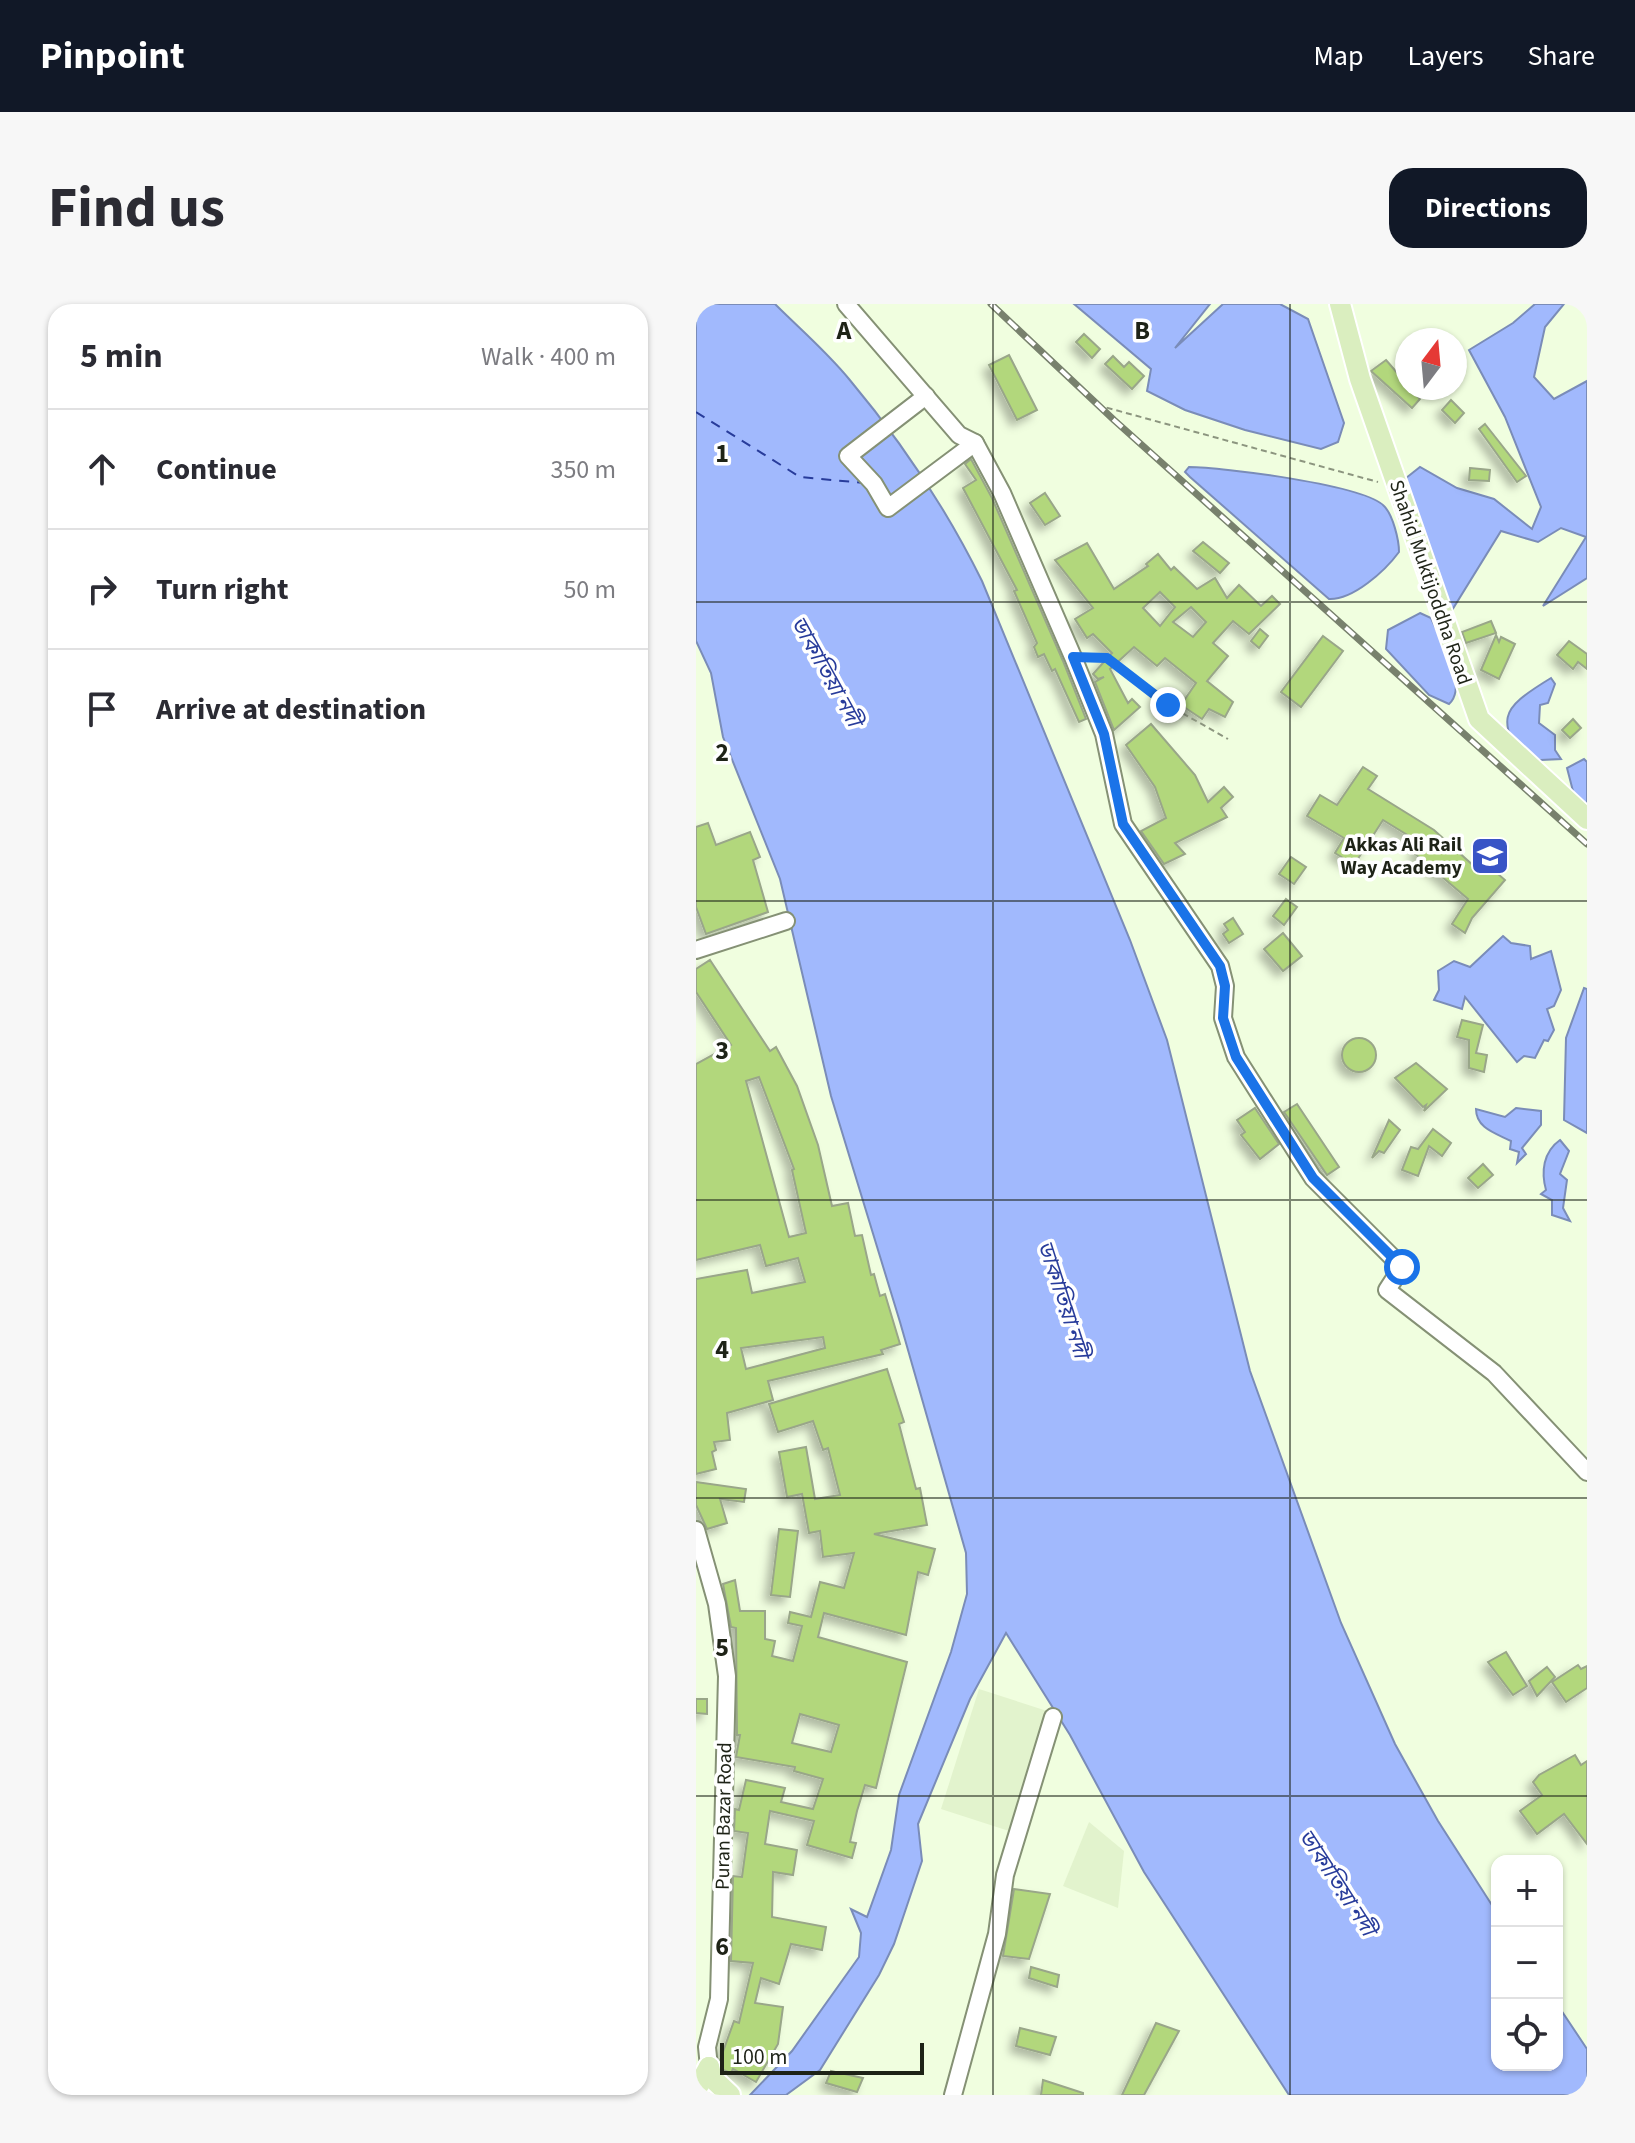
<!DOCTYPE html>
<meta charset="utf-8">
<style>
:root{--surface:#fff;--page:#f7f7f7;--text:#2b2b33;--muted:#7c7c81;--line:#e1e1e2;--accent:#111827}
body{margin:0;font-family:"Source Sans 3","Noto Sans Bengali",sans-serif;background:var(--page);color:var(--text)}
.controls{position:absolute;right:24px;bottom:24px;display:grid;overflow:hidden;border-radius:16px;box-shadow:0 2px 6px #0004}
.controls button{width:72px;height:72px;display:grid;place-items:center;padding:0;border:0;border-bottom:2px solid var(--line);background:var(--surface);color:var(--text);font:40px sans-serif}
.compass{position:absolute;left:699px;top:24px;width:72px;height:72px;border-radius:50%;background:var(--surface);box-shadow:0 2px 6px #0004;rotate:16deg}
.scale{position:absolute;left:24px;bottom:20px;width:204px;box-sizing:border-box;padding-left:8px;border:4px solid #1e2317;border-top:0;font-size:22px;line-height:28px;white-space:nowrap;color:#1e2317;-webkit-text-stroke:6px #fff;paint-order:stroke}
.stop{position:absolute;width:24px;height:24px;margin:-18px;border:6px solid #1a73e8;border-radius:50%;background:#fff}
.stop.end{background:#1a73e8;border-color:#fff;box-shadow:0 2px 8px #0008}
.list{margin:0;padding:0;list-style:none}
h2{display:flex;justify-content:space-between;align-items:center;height:104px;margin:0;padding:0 32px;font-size:34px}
h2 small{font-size:26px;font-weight:400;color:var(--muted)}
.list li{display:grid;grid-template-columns:52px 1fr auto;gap:24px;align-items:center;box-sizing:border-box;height:120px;padding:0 32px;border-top:2px solid var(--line)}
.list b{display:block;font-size:30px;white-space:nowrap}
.list em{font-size:26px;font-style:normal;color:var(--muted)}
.icon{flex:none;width:44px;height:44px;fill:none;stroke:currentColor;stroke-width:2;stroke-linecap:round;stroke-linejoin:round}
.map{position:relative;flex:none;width:891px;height:1791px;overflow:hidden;border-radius:24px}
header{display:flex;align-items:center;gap:48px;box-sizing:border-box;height:112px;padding:0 40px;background:var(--accent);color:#fff}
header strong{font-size:38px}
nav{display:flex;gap:44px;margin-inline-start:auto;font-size:28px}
.intro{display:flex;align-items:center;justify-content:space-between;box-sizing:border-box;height:192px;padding:0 48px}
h1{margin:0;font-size:56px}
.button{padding:20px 36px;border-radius:24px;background:var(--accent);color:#fff;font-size:28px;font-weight:700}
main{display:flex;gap:48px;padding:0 48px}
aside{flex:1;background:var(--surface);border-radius:24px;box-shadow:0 2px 6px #0004}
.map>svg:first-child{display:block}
</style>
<header>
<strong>Pinpoint</strong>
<nav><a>Map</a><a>Layers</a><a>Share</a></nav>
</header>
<div class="intro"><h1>Find us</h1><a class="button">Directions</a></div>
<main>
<aside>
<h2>5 min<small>Walk · 400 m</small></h2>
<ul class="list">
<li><svg class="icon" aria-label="ahead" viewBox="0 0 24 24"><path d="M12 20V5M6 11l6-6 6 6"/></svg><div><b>Continue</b></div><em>350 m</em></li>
<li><svg class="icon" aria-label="right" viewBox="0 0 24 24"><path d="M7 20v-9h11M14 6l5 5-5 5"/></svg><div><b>Turn right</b></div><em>50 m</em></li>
<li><svg class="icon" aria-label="arrive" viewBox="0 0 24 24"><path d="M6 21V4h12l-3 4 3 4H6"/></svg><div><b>Arrive at destination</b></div></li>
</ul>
</aside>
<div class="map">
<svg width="891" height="1791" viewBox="0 0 891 1791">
<defs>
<filter id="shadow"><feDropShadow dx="-6" dy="6" stdDeviation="4" flood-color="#0004"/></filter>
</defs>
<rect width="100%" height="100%" fill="#f0fedf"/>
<!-- built -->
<g fill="#e2f3cd">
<polygon points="283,1385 351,1407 313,1527 245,1505"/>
<polygon points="393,1518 428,1547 422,1604 367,1582"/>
</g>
<!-- water -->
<g fill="#a1b9fd" stroke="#7a8cb8" stroke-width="2">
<path d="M0 0H79C104 25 131 48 153 75 205 137 250 204 286 277L434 636 471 736 554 1067 645 1319 699 1440 742 1517 801 1609V1761H861V1700L891 1745V1791H593L448 1568 374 1431 310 1329 274 1395 222 1520 226 1557 198 1640 183 1671 124 1766 90 1791H54L96 1747 163 1653 165 1629 155 1605 171 1613 195 1546 203 1491 255 1348 271 1290 270 1249 204 1018 135 792 84 575 27 433 15 369 0 337Z"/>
<polygon points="378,0 514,0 479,44 527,0 584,0 612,15 648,119 642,138 625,145 549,126 489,106 451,87 455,65"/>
<polygon points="839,0 868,0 849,23 838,73 858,95 891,77 891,274 847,302 890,233 865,224 842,238 805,227 753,311 710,174 724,163 761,184 798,195 836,225 845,203 809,113 773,46 817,19"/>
<path d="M493 163C525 163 669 181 688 202 697 211 703 236 703 248 689 267 657 296 633 295L494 173 489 168Z"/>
<path d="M724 309 735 314C744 335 773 382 753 400L733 391 690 345 692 326Z"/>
<path d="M855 374 859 380 852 399 844 401 843 419 859 431V446L865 455 845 456 833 468C801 414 801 407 855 374Z"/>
<polygon points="888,455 891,458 891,512 865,495 877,487 871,464"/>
<polygon points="807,632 815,639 834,642 835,655 855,647 865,686 858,702 851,705 858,726 852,737 848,736 839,754 828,752 821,758 769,693 766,705 738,696 743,686 742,667 758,657 774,663"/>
<polygon points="888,684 891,685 891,829 868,816 870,734"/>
<path d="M820 804 845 807V821L826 844 830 850 821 859 823 848 814 845 815 837C799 829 780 824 780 805L809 813Z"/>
<path d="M864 836 873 847 864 870 871 876 867 904 874 917 856 911V896L845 890 850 886C845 868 847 848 864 836Z"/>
</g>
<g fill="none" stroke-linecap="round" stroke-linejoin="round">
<!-- ferry -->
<polyline stroke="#283c9b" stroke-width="2" stroke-dasharray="10 8" stroke-linecap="butt" points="0,108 104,173 168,179"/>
</g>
<!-- building -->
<g fill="#b2d77b" stroke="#99a689" stroke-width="2" fill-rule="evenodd" filter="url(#shadow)">
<polygon points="388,30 404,45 396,54 380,38"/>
<polygon points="313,51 341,106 321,116 293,61"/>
<polygon points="417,52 428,63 433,58 448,72 436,85 409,60"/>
<polygon points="690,56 724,95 716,104 675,67"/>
<polygon points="755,96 768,109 759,119 746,106"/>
<polygon points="789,120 830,172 821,178 783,125"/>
<polygon points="275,155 296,194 367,357 390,415 383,418 359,365 356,367 348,350 342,353 338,343 341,339 318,287 321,286 267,184 280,176 269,160"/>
<polygon points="774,164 794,166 793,177 773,176"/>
<polygon points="349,189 364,212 349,221 334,199"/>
<polygon points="507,238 533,259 524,269 497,247"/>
<path d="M391 239 418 285 452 262 450 260 462 250 475 266 478 263 501 285 519 274 531 294 543 281 565 302 576 292 584 300 553 330 537 317 517 339 532 352 511 377 537 398 529 413 513 405 506 415 485 401 500 379 469 354 461 362 438 343 414 365 432 399 436 395 444 403 418 426 399 378 408 373 402 375 397 370 416 349 397 330 391 334 379 315 397 304 359 256ZM464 288 479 303 464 322 447 304ZM495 303 510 318 497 333 477 318Z"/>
<polygon points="795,317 800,329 770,339 766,328"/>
<polygon points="564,325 572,332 563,344 555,337"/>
<polygon points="800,331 803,338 805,333 819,340 803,375 785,366"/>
<polygon points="627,332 647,347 605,403 585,388"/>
<polygon points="873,337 891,350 891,365 882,358 877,365 861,351"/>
<polygon points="877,415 885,424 874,434 866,426"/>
<polygon points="455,420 499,471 512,498 528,483 537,493 525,504 531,513 479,539 489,550 468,560 445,527 470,514 459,483 430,441"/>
<polygon points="667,463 681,472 672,485 738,526 779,563 786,556 809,576 776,614 769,629 756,620 772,595 718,549 726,540 687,516 658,561 639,549 648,534 611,512 624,491 641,501"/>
<polygon points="12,519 20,541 54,528 64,553 57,556 72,608 10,630 0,603 0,523"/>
<polygon points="595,553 610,563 598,580 583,570"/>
<polygon points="590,595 601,603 588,621 577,612"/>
<polygon points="537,614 547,630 533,639 527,630 532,626 528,620"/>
<polygon points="587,629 606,652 587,667 568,645"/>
<path d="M14 656 74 747 80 743 101 782 122 841 136 902 152 899 159 932 166 931 175 971 178 970 184 992 189 990 204 1040 185 1046 187 1050 72 1077 77 1096 31 1109 34 1136 18 1138 20 1146 16 1148 20 1165 0 1170V975L51 966 56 989 109 978 102 954 70 962 64 941 0 956V760L35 741 0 688V665ZM63 773 98 865 96 866 110 929 93 933 50 777ZM127 1033 129 1044 50 1065 45 1044Z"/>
<polygon points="766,716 787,721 780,749 791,751 788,768 773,764 773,736 761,733"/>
<circle cx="663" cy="751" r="17"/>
<polygon points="720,759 751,785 728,807 730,801 727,803 699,774"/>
<polygon points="601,800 643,863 631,871 588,808"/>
<polygon points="559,804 583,840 564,855 545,831 549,828 541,816"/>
<polygon points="693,816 704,826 688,849 683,847 676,854"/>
<polygon points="737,825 755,839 746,852 733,842 722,872 706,866 715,843 722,845"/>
<polygon points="787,860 797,871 782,884 772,874"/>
<path d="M191 1065 208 1118 203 1120 220 1185 224 1184 231 1221 178 1230 239 1245 232 1271 222 1268 210 1331 128 1309 122 1333 211 1358 180 1484 169 1481 161 1507 154 1538 160 1539 156 1554 111 1541 118 1517 74 1507 69 1540 101 1546 97 1571 77 1568 76 1613 130 1623 126 1646 95 1640 83 1680 65 1674 59 1699 87 1703 82 1740 60 1778 37 1765 35 1769 27 1766 24 1756 38 1717 43 1719 57 1659 35 1657 37 1572 46 1573 52 1529 38 1527 39 1505 43 1506 50 1476 89 1484 85 1498 117 1505 127 1475 98 1467 99 1463 40 1453 44 1431H41L40 1324 35 1323 27 1280 39 1276 44 1307H69V1335L79 1337 76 1352 97 1357 106 1322 92 1319 94 1308 115 1313 124 1278 148 1284 158 1249 127 1253 124 1227 113 1229 106 1190 91 1193 83 1148 110 1143 119 1195 144 1191 132 1144 127 1146 117 1117 82 1128 73 1100ZM104 1410 143 1421 135 1448 96 1439Z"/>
<polygon points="0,1178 50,1185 48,1198 24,1195 31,1219 11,1225 0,1201"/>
<polygon points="83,1225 102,1227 94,1293 75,1291"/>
<polygon points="810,1348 831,1382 817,1391 792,1358"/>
<polygon points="882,1361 885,1365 891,1362 891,1384 870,1398 856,1378"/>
<polygon points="851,1363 859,1373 841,1392 833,1377"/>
<polygon points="0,1395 11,1395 11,1410 0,1409"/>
<polygon points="879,1451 885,1461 891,1457 891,1540 868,1510 841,1530 824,1507 846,1491 837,1478 843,1471"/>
<polygon points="318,1585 354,1590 333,1655 307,1652"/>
<polygon points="335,1663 363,1671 361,1683 333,1674"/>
<polygon points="460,1719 483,1727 448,1791 426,1791"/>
<polygon points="324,1724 360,1733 354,1751 320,1742"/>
<polygon points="135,1767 167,1774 161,1788 130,1779"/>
<polygon points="347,1776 387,1789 387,1791 345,1791"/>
</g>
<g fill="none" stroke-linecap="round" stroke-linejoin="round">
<!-- minor casing -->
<g stroke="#859175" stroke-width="20">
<g id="minor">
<polyline points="150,0 263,131 279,139 306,189 377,353 408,430 427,520 524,662 529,682 527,714 540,753 617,874 706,963 691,986 798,1069 891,1168"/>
<polyline points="230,92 152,152 178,180 192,204 279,139"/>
<polyline points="0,646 90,617"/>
<polyline points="0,1226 21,1300 31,1372 23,1695 11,1743 13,1763"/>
<polyline points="257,1791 301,1630 309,1571 357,1413"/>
</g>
</g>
<!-- major casing -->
<g stroke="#fff" stroke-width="24">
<g id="major">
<polyline points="644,0 664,75 783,415 891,515"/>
<polyline points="13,1763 16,1774 34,1791"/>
<polyline points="0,1786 13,1763"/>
</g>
</g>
<!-- path -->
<g stroke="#8c957f" stroke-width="2" stroke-dasharray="6 4" stroke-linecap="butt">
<polyline points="401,101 682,178"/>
<polyline points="395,353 411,354 472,401 532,435"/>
</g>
<!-- minor -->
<use href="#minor" stroke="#fff" stroke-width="16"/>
<!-- major -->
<use href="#major" stroke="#daeebf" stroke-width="20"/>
<!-- rail casing -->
<g stroke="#78816d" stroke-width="7">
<polyline id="rail" points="295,0 418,116 891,540"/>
</g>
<!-- rail -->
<use href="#rail" stroke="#fff" stroke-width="4" stroke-dasharray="12" stroke-linecap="butt"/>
</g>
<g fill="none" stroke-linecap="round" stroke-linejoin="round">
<!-- route -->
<polyline stroke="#1a73e8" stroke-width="10" points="472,401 411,354 377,353 408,430 427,520 524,662 529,682 527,714 540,753 617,874 706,963"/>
</g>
<!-- grid -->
<path fill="none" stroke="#1e2317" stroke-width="2" stroke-opacity="0.55" d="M297 0V1791M594 0V1791M0 298H891M0 597H891M0 896H891M0 1194H891M0 1492H891"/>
<!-- icons -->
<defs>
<g id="school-square" transform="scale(2)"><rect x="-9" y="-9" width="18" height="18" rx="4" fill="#3954c6" stroke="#fff"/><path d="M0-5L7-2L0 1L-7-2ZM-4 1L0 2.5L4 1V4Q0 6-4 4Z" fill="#fff"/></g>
</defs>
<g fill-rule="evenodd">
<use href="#school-square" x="794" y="552"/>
</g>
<g text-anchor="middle" stroke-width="7" stroke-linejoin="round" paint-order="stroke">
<!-- street labels -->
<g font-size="20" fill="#1e2317" stroke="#fff">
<text transform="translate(735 278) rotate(71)" y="7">Shahid Muktijoddha Road</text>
<text transform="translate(27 1512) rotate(-89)" y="7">Puran Bazar Road</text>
</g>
<!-- poi labels -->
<g font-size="20" font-weight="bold" fill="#1e2317" stroke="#fff" text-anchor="end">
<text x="766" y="547">Akkas Ali Rail<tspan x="766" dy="23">Way Academy</tspan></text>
</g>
<!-- water labels -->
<g font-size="22" font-style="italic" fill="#283c9b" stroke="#fff">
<text transform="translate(131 367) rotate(61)" y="8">ডাকাতিয়া নদী</text>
<text transform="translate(368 995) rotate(72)" y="8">ডাকাতিয়া নদী</text>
<text transform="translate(642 1578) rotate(57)" y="8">ডাকাতিয়া নদী</text>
</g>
</g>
<g font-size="26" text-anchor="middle" font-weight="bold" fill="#1e2317" stroke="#fff" stroke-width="7" stroke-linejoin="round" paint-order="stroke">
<text x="148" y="35">A</text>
<text x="446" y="35">B</text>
<text x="26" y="158">1</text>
<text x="26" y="457">2</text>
<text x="26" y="755">3</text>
<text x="26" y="1054">4</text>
<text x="26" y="1352">5</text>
<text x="26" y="1651">6</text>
</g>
</svg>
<div class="controls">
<button>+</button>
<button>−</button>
<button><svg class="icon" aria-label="locate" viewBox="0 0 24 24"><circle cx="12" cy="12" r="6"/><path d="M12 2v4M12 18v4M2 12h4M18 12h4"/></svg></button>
</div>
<svg class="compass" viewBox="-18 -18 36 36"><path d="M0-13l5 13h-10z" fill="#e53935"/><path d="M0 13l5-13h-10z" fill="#7c7c81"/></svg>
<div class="scale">100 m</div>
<div class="stop" style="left:706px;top:963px"></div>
<div class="stop end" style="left:472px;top:401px"></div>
</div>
</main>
